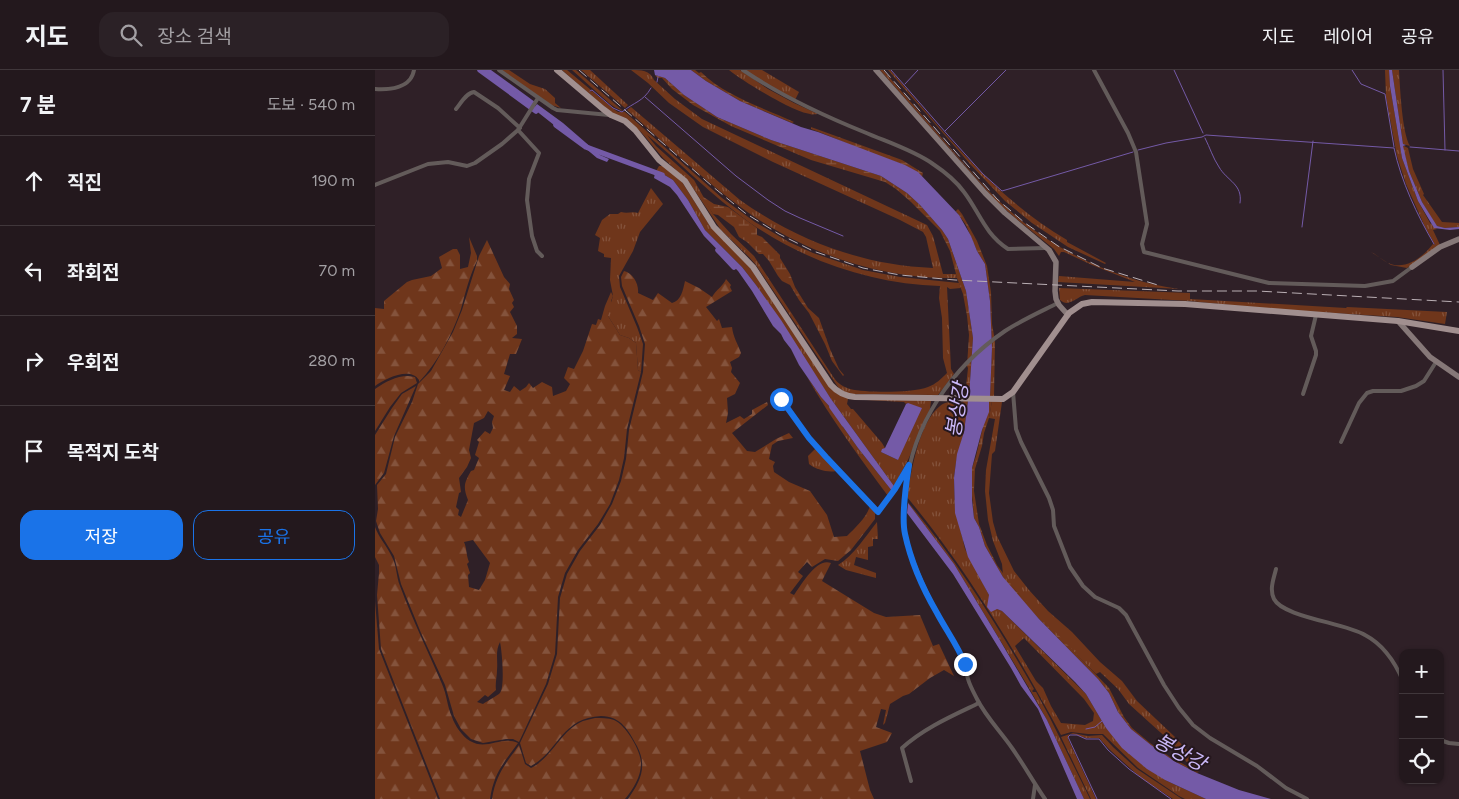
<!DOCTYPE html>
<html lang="ko">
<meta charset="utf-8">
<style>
:root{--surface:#23181d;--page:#2b2126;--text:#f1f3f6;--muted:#a3a0a4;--line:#40373b;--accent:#1a73e8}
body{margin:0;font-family:Figtree,"Noto Sans KR",sans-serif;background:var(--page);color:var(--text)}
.controls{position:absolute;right:15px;bottom:15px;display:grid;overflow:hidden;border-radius:10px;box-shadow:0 1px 4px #0004}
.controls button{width:45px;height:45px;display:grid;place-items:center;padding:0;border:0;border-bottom:1px solid var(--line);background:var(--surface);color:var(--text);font:25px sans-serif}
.stop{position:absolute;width:15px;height:15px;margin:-11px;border:4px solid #1a73e8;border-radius:50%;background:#fff}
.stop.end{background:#1a73e8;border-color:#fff;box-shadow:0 1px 5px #0008}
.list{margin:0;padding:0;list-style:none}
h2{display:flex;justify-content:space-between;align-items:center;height:65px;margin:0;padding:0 20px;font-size:21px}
h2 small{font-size:16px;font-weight:400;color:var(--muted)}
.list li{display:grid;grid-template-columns:32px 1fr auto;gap:15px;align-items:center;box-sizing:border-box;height:90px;padding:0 20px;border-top:1px solid var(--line)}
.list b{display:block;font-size:19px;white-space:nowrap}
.list em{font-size:16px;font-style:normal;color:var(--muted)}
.actions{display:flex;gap:10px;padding:15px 20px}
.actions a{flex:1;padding:11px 0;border:1px solid var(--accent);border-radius:15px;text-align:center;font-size:18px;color:var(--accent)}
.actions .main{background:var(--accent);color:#fff}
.icon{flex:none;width:28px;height:28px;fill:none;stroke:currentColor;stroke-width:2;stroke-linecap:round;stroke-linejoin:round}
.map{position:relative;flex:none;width:1084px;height:729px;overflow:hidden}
header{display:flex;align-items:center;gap:30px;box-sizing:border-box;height:70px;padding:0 25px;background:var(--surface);border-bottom:1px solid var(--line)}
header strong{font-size:24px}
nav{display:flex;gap:28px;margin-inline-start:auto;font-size:18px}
.search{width:350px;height:45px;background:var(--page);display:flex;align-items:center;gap:12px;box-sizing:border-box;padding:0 18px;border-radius:15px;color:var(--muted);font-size:19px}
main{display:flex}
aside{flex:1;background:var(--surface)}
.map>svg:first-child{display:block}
</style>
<header>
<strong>지도</strong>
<div class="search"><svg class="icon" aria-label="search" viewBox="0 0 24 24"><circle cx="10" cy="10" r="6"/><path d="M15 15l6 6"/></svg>장소 검색</div>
<nav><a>지도</a><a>레이어</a><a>공유</a></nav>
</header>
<main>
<aside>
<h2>7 분<small>도보 · 540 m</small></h2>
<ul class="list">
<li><svg class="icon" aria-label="ahead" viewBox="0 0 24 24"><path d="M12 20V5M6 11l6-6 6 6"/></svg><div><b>직진</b></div><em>190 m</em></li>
<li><svg class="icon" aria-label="left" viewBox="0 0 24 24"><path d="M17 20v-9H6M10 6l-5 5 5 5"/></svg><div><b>좌회전</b></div><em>70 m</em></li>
<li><svg class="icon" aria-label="right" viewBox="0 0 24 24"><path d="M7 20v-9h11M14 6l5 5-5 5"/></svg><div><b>우회전</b></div><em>280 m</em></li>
<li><svg class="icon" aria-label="arrive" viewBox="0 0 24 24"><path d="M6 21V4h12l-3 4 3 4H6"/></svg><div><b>목적지 도착</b></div></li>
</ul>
<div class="actions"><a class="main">저장</a><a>공유</a></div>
</aside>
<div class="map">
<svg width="1084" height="729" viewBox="0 0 1084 729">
<defs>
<pattern id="grass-tufts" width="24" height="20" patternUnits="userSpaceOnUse" patternTransform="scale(1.25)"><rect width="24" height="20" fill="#6f361b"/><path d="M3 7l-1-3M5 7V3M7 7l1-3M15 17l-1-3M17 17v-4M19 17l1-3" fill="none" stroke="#84533c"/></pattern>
<pattern id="forest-firs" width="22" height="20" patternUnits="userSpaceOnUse" patternTransform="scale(1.25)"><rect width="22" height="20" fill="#6f361b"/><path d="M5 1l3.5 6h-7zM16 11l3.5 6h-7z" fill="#84533c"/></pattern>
<pattern id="wetland-marsh" width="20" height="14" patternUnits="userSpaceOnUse" patternTransform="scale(1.25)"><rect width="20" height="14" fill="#6f361b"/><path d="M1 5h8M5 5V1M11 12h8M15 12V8" fill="none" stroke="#84533c"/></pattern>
</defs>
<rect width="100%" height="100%" fill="#2f2027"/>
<!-- grass -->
<g fill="url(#grass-tufts)" fill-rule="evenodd">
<polygon points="126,0 134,0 155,14 170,19 180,28 180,33 186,38 176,35"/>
<path d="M187 0H192L216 20 215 22 217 21 240 40 243 42H250L347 128 380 152 414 172 438 183 488 200 525 207 584 213 586 218 575 219 572 217 576 299 579 304 563 325 478 324 471 323 463 317 381 195 374 187 346 160 314 112 288 88 266 62 232 39ZM272 65C301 89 328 117 358 140 415 186 491 214 565 216L564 228 567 248 568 288 572 303C566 309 561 314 553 317 537 323 492 323 475 319 469 317 463 314 459 308L379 186 356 164 338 144 319 110 281 76Z"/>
<polygon points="197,0 201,0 248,41 241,38 235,34"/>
<polygon points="206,0 215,0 253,35 250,38"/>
<path d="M256 0C266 0 275 0 279 10L300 29 327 49 552 155 558 166 568 204H581L582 208C509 210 431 184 371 141 329 111 291 74 252 40L256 37 365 130C423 171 487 195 558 198L551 167 548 162 525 150 398 92 328 57 294 33 273 13Z"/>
<path d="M354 0H365L393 19 419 33 443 44C442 44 436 45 435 44 418 42 369 12 354 0Z"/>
<polygon points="370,0 387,0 424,22 420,30 411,26"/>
<path d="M505 0H508C531 27 555 54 578 81 593 98 608 116 624 131 672 177 738 210 804 219L683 212 684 206 760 212 717 195 689 182H686L684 186 679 179 644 151 622 132Z"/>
<path d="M513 0H515C569 62 620 128 692 170V172L731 193 730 194 693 177 657 153 630 131 595 94Z"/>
<path d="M1010 0H1014L1015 16 1027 88 1043 131 1055 153 1062 159 1058 160 1065 175 1032 198 1016 195 996 182C1002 185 1007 190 1013 193 1030 201 1048 187 1058 174L1060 175 1050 157 1031 114 1022 86 1011 27Z"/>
<path d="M1017 0H1024C1025 17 1027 63 1035 76L1028 74Z"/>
<polygon points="1027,75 1033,78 1038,99 1049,124 1048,125 1067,152 1084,153 1084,157 1070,158 1062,156 1060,154 1047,132 1034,101"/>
<path d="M284 96H288L307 112 335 156 367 186 462 324 556 331 555 339 533 390 519 416 456 329 381 215 367 197 330 160 313 130 298 110 288 104 280 103ZM473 329 529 332 531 334 533 333 523 390 506 382 510 378 507 373 478 339H476L472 334Z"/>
<path d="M276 118 288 134 265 162 258 181 244 206 245 217 262 257 268 274 266 302 263 300 261 273 254 268 245 265 233 246V242L238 226 235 210 236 188 229 187V184L223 181 225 168 220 165 227 150 235 144H243L246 142C253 144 257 141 263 143Z"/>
<path d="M684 218 815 223V229L971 238 972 237 1072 242 1070 254 1022 247 896 239 815 231 710 225C701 227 694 238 685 230Z"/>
<path d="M432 307 446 327 464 347 466 354 483 378 517 421 513 426C485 388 456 349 432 307Z"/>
<path d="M589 330 593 331 589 362 581 392 579 408 580 437 590 479 614 525V530L622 539 627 541 711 624 731 658 790 710 831 729H810L804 726 763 698 728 664H713L696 662 686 665C641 582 592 499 532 427 536 402 544 352 565 336 571 331 580 331 588 332ZM649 568 709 629 719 643 718 651 710 655 686 653 676 636 668 618 661 611 640 576Z"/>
<polygon points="617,331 627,332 620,381 617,384 614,423 618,452 622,466 639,501 654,520 673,541 697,562 725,592 747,611 762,631 800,667 827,697 823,702 818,700 796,672 754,634 743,619 725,602 721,604 664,547 641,521 628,505 627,494 618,471 613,450 610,421 611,400 620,349 614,348"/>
<path d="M441 378 461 401C453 403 440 399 434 394L433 386Z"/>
<path d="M532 431C581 489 621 553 659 619L657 621 658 622H661L675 648 715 729H709L672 650 654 618 579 494 533 433Z"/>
<path d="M502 452 503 469H498V476L493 477V490L481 487 479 495 501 503V508L471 500 463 495C479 485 490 467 502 452Z"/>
<polygon points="698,663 713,666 727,665 738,677 762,699 807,729 798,729 766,708 734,679 724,668 711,668 698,664 695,664 693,667 693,669 721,729 716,729 686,667"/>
</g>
<!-- forest -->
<g fill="url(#forest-firs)" fill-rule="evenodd">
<path d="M94 167 102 186V191C95 204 90 224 86 239 77 265 63 292 44 312V310C35 296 10 309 0 316V238L9 239V231L32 212 37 210 56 206 67 198 64 187 78 179H82L85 185V199L93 197 96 183Z"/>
<path d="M112 170 129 207 135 214 134 219 139 230 137 233 139 237 135 242 142 256V264L137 268 147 269 141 284H135L129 304 135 306 129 320 135 322 139 316 145 321 151 317 154 313 158 318 167 312 177 317 178 326 191 321 195 314 189 308 193 297 199 299 208 281 217 254 221 255 223 249 226 250 230 236 236 222 238 226 236 231 237 237 233 242V246L245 265 254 268 261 273 263 300 266 302 252 359 249 388 244 410 235 434 223 454 203 480 190 503 183 527 180 584 171 614 144 672 138 669H131L108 673 96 669 86 659 79 646 70 615 46 563 26 514 19 486 5 463 1 451 3 439 2 415 11 404 20 367 37 332 43 314 56 301 78 262 87 240 104 186ZM113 341 119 346 117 352 118 358 115 364 110 361 102 370 104 372 100 385 104 388 99 400 96 401C89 413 88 417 93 430L86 447 83 445 84 440 81 437 84 423 86 422 84 408 92 397 96 388 94 380 99 353 109 348ZM98 470 115 493 110 510 104 520 94 517 93 505 95 503 92 494 94 492C91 485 92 479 89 472ZM125 572C127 581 130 617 125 623 122 626 112 631 108 634L102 632 110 625 113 627 121 620C120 613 122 607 122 600 123 590 120 581 125 572Z"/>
<path d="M249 201C258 203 264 214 263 223L278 230 283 223 297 233C306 231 308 220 310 211L324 218 337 227C341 220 349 215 351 209L356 215 355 217 357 221 331 237 342 251 344 249 347 258 357 257C358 267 363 274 366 283L364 287 355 292 357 298 356 302 365 313 360 324 352 328 353 343 351 353 365 346 369 349 377 344V340L392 332 393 335 357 363 372 381 380 382 401 369 414 363 418 368 403 371 397 375 394 389 400 392 398 396 399 402 414 412 435 421 452 445 459 467 472 466C480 458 492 447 495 436L500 442V449L476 480 463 491 450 489 437 497 432 492 423 502 428 506 415 523 419 525C426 515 442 487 456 493L447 511 499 543 511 547 545 545 558 576 564 574 579 606 569 600 555 608 534 624 528 626 515 634 510 653 508 655 511 640 506 639 501 657 517 663 512 672 485 681 495 720 499 729H253C265 712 273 697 262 676 254 661 246 646 226 646 186 648 184 681 156 696L151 693 145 673 173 614 182 584 185 528 192 504 205 481 225 455 237 434 246 411 251 389 254 360 268 302 270 274 264 256 247 216 246 207Z"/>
<path d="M33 306 40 307 42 313 26 323 15 337 0 361V319C10 312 21 306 33 306Z"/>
<polygon points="41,316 19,366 9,403 0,415 0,420 0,365 17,338 27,324"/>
<path d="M0 457C4 468 12 476 17 487 22 496 21 506 25 516 37 549 53 581 67 614 72 625 72 636 77 647 80 656 87 666 95 671 112 681 127 665 143 673 128 694 119 703 115 729H65L6 579 2 525 4 503V495L0 487Z"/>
<polygon points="0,531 4,579 63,729 0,729"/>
<path d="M220 648C226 648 233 648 239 650 251 655 266 681 266 693 266 707 258 719 250 729H117C121 704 130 695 144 675L150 694 156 698C177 688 186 660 208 651 212 650 216 649 220 648Z"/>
</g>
<!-- wetland -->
<g fill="url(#wetland-marsh)">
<path d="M316 0H320L324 3 326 2C350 26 387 37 419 52L417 53 365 31 331 11Z"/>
<polygon points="280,5 290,8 309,25 342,47 396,70 506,106 532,123 545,135 567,160 573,169 591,221 598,268 594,326 590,326 593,298 592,296 594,265 592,246 588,224 582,208 575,181 565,161 536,132 521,119 510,112 436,90 356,56 318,35 297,19 287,8 283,8"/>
<path d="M436 57 527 90 548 103 547 107C534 94 517 91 501 85 479 77 458 67 436 59Z"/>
<polygon points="327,126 339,134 353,137 382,158 382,165 387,167 405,185 405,188 415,204 420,217 433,238 444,248 455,279 464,299 469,305 468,306 457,291 450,274 434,243 424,230 415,215 407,211 403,206 394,191 388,184 384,184 372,172 364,167 359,157 343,145 338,144"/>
<polygon points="583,139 587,144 602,171 612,196 616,222 617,254 620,271 619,327 615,327 617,278 615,231 610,194 602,181 591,155 581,141"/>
<polygon points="614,331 617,331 614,348 609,363 607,376 600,399 599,421 604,454 612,475 622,495 641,521 734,618 749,647 757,658 775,673 795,687 823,702 822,703 799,691 776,675 756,659 743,642 734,623 723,609 664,549 637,520 628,507 610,476 604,457 599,448 596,414 597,398 601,386"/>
</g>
<!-- water -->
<g fill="#745aa7">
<polygon points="106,0 116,0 160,32 156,37"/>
<polygon points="279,0 316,0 331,11 365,31 426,57 443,62 530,95 543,102 584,145 596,166 602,181 610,194 615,231 617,278 615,327 594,326 598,268 591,221 573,169 567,160 545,135 532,123 506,106 396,70 342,47 309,25 290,8 280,5"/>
<polygon points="1014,0 1017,0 1028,74 1031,75 1028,76 1034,101 1047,132 1062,156 1070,158 1084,157 1084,159 1075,160 1059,158 1043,131 1027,88 1015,16"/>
<polygon points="162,34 188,53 225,85 234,89 232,92 222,88 191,62 179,55 160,40 157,40"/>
<polygon points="280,103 288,104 298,110 313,130 330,160 367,197 381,215 406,250 456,329 519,416 517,421 483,378 466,354 464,347 446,327 424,295 416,279 409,270 406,264 398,256 377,221 363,201 329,166 302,125 295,117 279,108"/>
<polygon points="593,331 614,331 614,342 607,360 597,398 597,430 599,448 604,457 610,476 628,507 664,549 723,609 734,623 743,642 756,659 776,675 799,691 822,703 864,720 896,729 831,729 790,710 772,699 747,678 731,658 711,624 700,612 627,541 622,539 616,542 612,537 614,525 593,487 580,443 579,408 582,384 589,362"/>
<polygon points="533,333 547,338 523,390 506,382 507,379 510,378 531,334"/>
<polygon points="533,433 579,494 623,567 672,650 709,729 702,729 663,639 646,616 636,598 578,504 532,443"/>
</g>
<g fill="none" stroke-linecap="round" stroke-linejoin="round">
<!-- stream -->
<g stroke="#745aa7" stroke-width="1">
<polyline points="516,0 572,64 608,104 627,121 758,82"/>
<polyline points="799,0 828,63"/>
<polyline points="977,0 986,14 1010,24 1019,77"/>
<polyline points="1068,0 1070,80"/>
<polyline points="282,12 283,7"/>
<polyline points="530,14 543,0"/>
<path d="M215 21 217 20 238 38 247 42C259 32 268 32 276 18"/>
<polyline points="270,27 361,106 393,130 410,141 425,148 468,166"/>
<polyline points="570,61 631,0"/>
<path d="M830 68C835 78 838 88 844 97 852 111 868 114 865 133"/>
<polyline points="1035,77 1084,81"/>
<path d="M763 80 791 73 827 67 831 65 1019 78C1026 111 1042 145 1059 174"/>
<polyline points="927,157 938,71"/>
<polyline points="711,659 720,657 727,651"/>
<polyline points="722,729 694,669 693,667 695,665 702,665 711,669 724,669 733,680 754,699 796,729"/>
</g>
<!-- canal -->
<g stroke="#745aa7" stroke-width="5.5">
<polyline points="105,0 161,41"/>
<polyline points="181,55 211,77 287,105"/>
<polyline points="343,180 359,197"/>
<polyline points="457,337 469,354"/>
</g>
<!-- street -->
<g stroke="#635b5a" stroke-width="4">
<polyline points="124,0 178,38 182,40 234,45"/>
<path d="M368 0C406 26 447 45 489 62 512 72 538 80 558 94 570 102 581 111 589 122 605 143 609 163 633 179L670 178"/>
<polyline points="719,0 753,63 761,82 772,154 767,174 769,182 894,213 990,216 1018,211 1037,197"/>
<path d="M0 19C15 20 36 18 39 0"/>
<path d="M81 39C86 33 91 23 99 22L123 38 145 58"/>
<polyline points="143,60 164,83 154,109 152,130 157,166 162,181 167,186"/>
<polyline points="0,115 53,94 73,92 92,96 100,93 127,74 143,60 163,28"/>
<polyline points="638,322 641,359 646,372 674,428 678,440 679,456 695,497 708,516 720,527 744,538 751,545 789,615 804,638 818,655 835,668 882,696 911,718 932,729"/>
<polyline points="928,324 941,285 941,281 936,266 941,245"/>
<polyline points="406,329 434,368 451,387 503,442 520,419 532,398"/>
<polyline points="966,372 984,333 992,323 998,321 1026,321 1041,316 1049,311 1061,292"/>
<path d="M901 499C899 508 894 519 899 529 908 547 970 553 990 565 1009 575 1020 592 1028 611"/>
<polyline points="1065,670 1074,673 1084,674"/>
<path d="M536 711 527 678C549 658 577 646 604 633"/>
<polyline points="658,729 660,715"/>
<path d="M670 729C659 713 649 695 637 678 626 662 611 647 602 629 599 623 595 616 593 609 590 599 589 589 584 580 562 544 540 506 530 464 527 450 529 433 531 419 537 355 577 297 630 261 647 250 665 242 683 233"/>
</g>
<!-- secondary -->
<g stroke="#867878" stroke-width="5.5">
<polyline points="501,0 610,123 630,143 674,180 681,192 680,221 681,229 684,235 693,245"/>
<polyline points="1037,197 1065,177 1084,169"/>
<polyline points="1023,251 1055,287 1084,307"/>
</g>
<!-- primary -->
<path stroke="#a18f8f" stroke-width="6" d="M182 0 228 39 236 45 250 51 260 60 284 90 310 111 339 157 378 197 456 315C463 323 470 326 480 327L628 329 638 322 694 243 707 234 717 232 810 234 1023 251 1084 261"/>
<!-- rail -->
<g stroke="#baafb4" stroke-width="1" stroke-dasharray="10 5" stroke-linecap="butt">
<polyline points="204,0 337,116 370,143 404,164 438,181 488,198 525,205 580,210 803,221 882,221 1084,232"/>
<polyline points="509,0 622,129 650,153 683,176 727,198 786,216"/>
</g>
</g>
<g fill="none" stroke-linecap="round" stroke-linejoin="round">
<!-- route -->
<path stroke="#1a73e8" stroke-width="6" d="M406 329 434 368 451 387 503 442 520 419 534 395C531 414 526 446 530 464 536 492 548 519 562 543 571 560 583 576 590 594"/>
</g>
<g text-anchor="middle" stroke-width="4" stroke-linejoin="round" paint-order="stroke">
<!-- water labels -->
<g font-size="20" font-style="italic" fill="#cab8f8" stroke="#25171d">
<text transform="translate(582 340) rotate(-81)" y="7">봉상강</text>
<text transform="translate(805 682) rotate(29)" y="7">봉상강</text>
</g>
</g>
</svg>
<div class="controls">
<button>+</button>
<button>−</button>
<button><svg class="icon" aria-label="locate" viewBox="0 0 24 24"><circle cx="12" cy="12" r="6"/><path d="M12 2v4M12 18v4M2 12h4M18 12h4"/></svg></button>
</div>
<div class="stop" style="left:406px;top:329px"></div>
<div class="stop end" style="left:590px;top:594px"></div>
</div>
</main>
